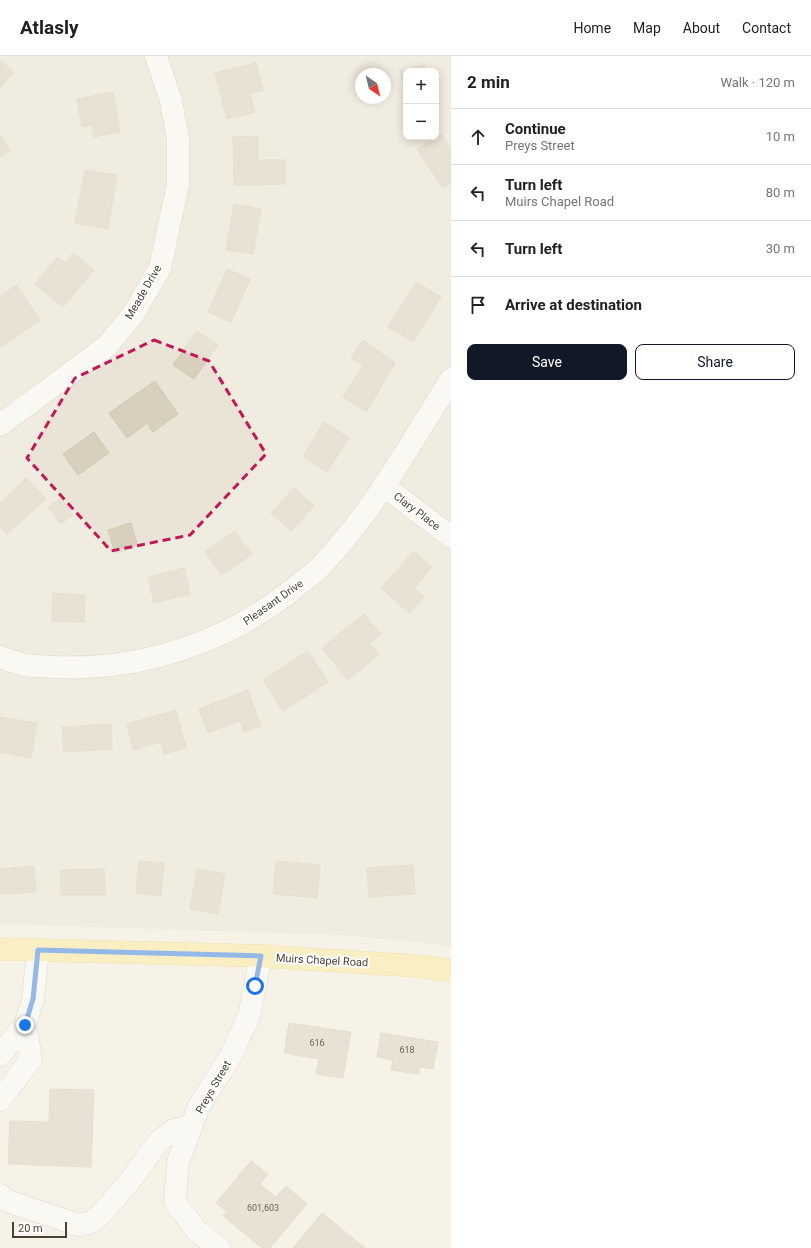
<!DOCTYPE html>
<meta charset="utf-8">
<style>
:root{--surface:#fff;--page:#f6f6f6;--text:#202124;--muted:#757577;--line:#e0e0e0;--accent:#111827}
body{margin:0;font-family:Roboto,sans-serif;background:var(--page);color:var(--text)}
.controls{position:absolute;right:12px;top:12px;display:grid;overflow:hidden;border-radius:8px;box-shadow:0 2px 10px #0003}
.controls button{width:36px;height:36px;display:grid;place-items:center;padding:0;border:0;border-bottom:1px solid var(--line);background:var(--surface);color:var(--text);font:20px sans-serif}
.compass{position:absolute;left:355px;top:12px;width:36px;height:36px;border-radius:50%;background:var(--surface);box-shadow:0 2px 10px #0003;rotate:145deg}
.scale{position:absolute;left:12px;bottom:10px;width:55px;box-sizing:border-box;padding-left:4px;border:2px solid #494336;border-top:0;font-size:11px;line-height:14px;white-space:nowrap;color:#494336;-webkit-text-stroke:3px #fff;paint-order:stroke}
.stop{position:absolute;width:12px;height:12px;margin:-9px;border:3px solid #1a73e8;border-radius:50%;background:#fff}
.stop.end{background:#1a73e8;border-color:#fff;box-shadow:0 1px 4px #0008}
.list{margin:0;padding:0;list-style:none}
h2{display:flex;justify-content:space-between;align-items:center;height:52px;margin:0;padding:0 16px;font-size:17px}
h2 small{font-size:13px;font-weight:400;color:var(--muted)}
.list li{display:grid;grid-template-columns:26px 1fr auto;gap:12px;align-items:center;box-sizing:border-box;height:56px;padding:0 16px;border-top:1px solid var(--line)}
.list b{display:block;font-size:15px;white-space:nowrap}
.list p{margin:0;font-size:13px;white-space:nowrap;color:var(--muted)}
.list em{font-size:13px;font-style:normal;color:var(--muted)}
.actions{display:flex;gap:8px;padding:12px 16px}
.actions a{flex:1;padding:9px 0;border:1px solid var(--accent);border-radius:8px;text-align:center;font-size:14px;color:var(--accent)}
.actions .main{background:var(--accent);color:#fff}
.icon{flex:none;width:22px;height:22px;fill:none;stroke:currentColor;stroke-width:2;stroke-linecap:round;stroke-linejoin:round}
.map{position:relative;flex:none;width:451px;height:1192px;overflow:hidden}
header{display:flex;align-items:center;gap:24px;box-sizing:border-box;height:56px;padding:0 20px;background:var(--surface);border-bottom:1px solid var(--line)}
header strong{font-size:19px}
nav{display:flex;gap:22px;margin-inline-start:auto;font-size:14px}
main{display:flex}
aside{flex:1;background:var(--surface)}
.map>svg:first-child{display:block}
</style>
<header>
<strong>Atlasly</strong>
<nav><a>Home</a><a>Map</a><a>About</a><a>Contact</a></nav>
</header>
<main>
<div class="map">
<svg width="451" height="1192" viewBox="0 0 451 1192">
<rect width="100%" height="100%" fill="#f5f2e8"/>
<!-- residential -->
<path fill="#e9e4d5" fill-rule="evenodd" d="M0 0H451V891L426 887 342 879 0 868ZM406 15H436V81H406ZM361 18H385V42H361Z"/>
<!-- building -->
<g fill="#d8cfbc" stroke="#d3c7af">
<polygon points="0,4 14,16 0,32"/>
<polygon points="256,7 263,34 250,37 255,56 227,63 215,17"/>
<polygon points="424,9 426,15 406,15 406,38 400,15"/>
<polygon points="113,36 120,76 94,81 92,69 82,71 77,43"/>
<polygon points="441,78 451,93 451,127 443,132 417,93"/>
<polygon points="0,79 10,94 0,101"/>
<polygon points="258,80 258,104 285,104 285,128 234,129 233,81"/>
<polygon points="85,114 117,119 108,173 75,167"/>
<polygon points="234,148 261,153 253,198 226,194"/>
<polygon points="73,197 94,214 63,251 35,228 57,201 65,207"/>
<polygon points="227,213 250,223 231,266 208,256"/>
<polygon points="416,226 441,241 413,286 388,271"/>
<polygon points="16,229 40,264 1,291 0,241"/>
<polygon points="197,275 218,289 194,323 173,309"/>
<polygon points="363,284 395,307 366,356 343,341 363,309 351,302"/>
<polygon points="155,325 178,358 153,376 147,367 127,382 109,357"/>
<polygon points="324,366 349,382 327,416 303,400"/>
<polygon points="94,376 109,397 78,419 63,398"/>
<polygon points="26,422 46,443 7,478 0,471 0,447"/>
<polygon points="294,432 314,450 291,475 271,457"/>
<polygon points="61,442 73,459 60,468 48,451"/>
<polygon points="131,467 138,491 115,497 108,474"/>
<polygon points="235,475 252,498 222,519 205,496"/>
<polygon points="414,495 432,511 414,532 424,541 409,557 381,532"/>
<polygon points="184,512 190,538 154,547 148,521"/>
<polygon points="53,537 85,539 84,566 52,565"/>
<polygon points="364,558 381,578 369,587 379,598 348,624 322,592"/>
<polygon points="308,595 328,626 283,655 263,624"/>
<polygon points="248,634 261,670 244,676 240,665 208,677 199,653"/>
<polygon points="176,654 186,692 164,698 161,686 133,694 127,668"/>
<polygon points="0,661 37,667 31,702 0,696"/>
<polygon points="111,668 112,693 64,696 62,671"/>
<polygon points="139,805 164,807 161,840 136,837"/>
<polygon points="276,805 320,809 317,842 273,838"/>
<polygon points="413,809 415,838 369,841 367,812"/>
<polygon points="34,810 36,836 0,838 0,813"/>
<polygon points="104,813 105,839 61,839 61,814"/>
<polygon points="197,813 225,818 218,858 190,853"/>
<polygon points="289,967 351,976 343,1022 316,1018 319,1003 284,997"/>
<polygon points="381,977 438,986 433,1013 420,1011 419,1018 391,1014 393,1004 377,1001"/>
<polygon points="50,1033 94,1034 91,1111 8,1108 10,1065 49,1066"/>
<polygon points="251,1105 268,1118 260,1128 276,1141 286,1130 307,1148 270,1192 262,1192 223,1160 227,1156 216,1147"/>
<polygon points="322,1157 365,1192 293,1192"/>
</g>
<g fill="none" stroke-linecap="round" stroke-linejoin="round">
<!-- minor casing -->
<g stroke="#c1bba9" stroke-width="23">
<g id="minor">
<polyline points="0,369 107,290 134,257 160,212 178,128 178,82 171,45 156,0"/>
<polyline points="384,430 451,481"/>
<path d="M0 601C8 604 17 607 26 609 36 611 46 610 56 611 143 615 230 585 297 530 305 523 315 517 322 509 374 454 411 387 451 323"/>
<polyline points="0,999 25,969 33,943 38,894"/>
<polyline points="0,1044 31,1003 25,969"/>
<polyline points="0,1139 5,1144 79,1169 92,1166 101,1158 130,1125 159,1085 174,1074 192,1070"/>
<polyline points="219,1192 197,1175 175,1146 178,1106 199,1050 230,1001 249,960 261,900"/>
</g>
</g>
<!-- major casing -->
<g stroke="#edcc5e" stroke-width="23">
<polyline id="major" points="0,893 261,900 418,910 451,915"/>
</g>
<!-- minor -->
<use href="#minor" stroke="#fff" stroke-width="22"/>
<!-- major -->
<use href="#major" stroke="#ffe897" stroke-width="22"/>
</g>
<g fill="none" stroke-linecap="round" stroke-linejoin="round">
<!-- route -->
<polyline stroke="#1a73e8" stroke-width="5" points="25,969 33,943 38,894 261,900 255,930"/>
</g>
<!-- marked area -->
<path d="M0 0H451V1192H0ZM154 284 209 305 266 398 190 479 111 495 27 402 75 322Z" fill="#f5f2e8" fill-opacity=".55" fill-rule="evenodd"/>
<path fill="none" stroke="#c2185b" stroke-width="3" stroke-dasharray="8 5" stroke-linejoin="round" d="M154 284 209 305 266 398 190 479 111 495 27 402 75 322Z"/>
<g text-anchor="middle" stroke-width="4" stroke-linejoin="round" paint-order="stroke">
<!-- number labels -->
<g font-size="9" fill="#6d6658">
<text x="317" y="990">616</text>
<text x="407" y="997">618</text>
<text x="263" y="1155">601,603</text>
</g>
<!-- street labels -->
<g font-size="11" fill="#494336" stroke="#fff">
<text transform="translate(143 236) rotate(-60)" y="4">Meade Drive</text>
<text transform="translate(417 455) rotate(37)" y="4">Clary Place</text>
<text transform="translate(273 546) rotate(-35)" y="4">Pleasant Drive</text>
<text transform="translate(322 904) rotate(3)" y="4">Muirs Chapel Road</text>
<text transform="translate(213 1031) rotate(-60)" y="4">Preys Street</text>
</g>
</g>
</svg>
<div class="controls">
<button>+</button>
<button>−</button>
</div>
<svg class="compass" viewBox="-18 -18 36 36"><path d="M0-13l5 13h-10z" fill="#e53935"/><path d="M0 13l5-13h-10z" fill="#757577"/></svg>
<div class="scale">20 m</div>
<div class="stop" style="left:255px;top:930px"></div>
<div class="stop end" style="left:25px;top:969px"></div>
</div>
<aside>
<h2>2 min<small>Walk · 120 m</small></h2>
<ul class="list">
<li><svg class="icon" aria-label="ahead" viewBox="0 0 24 24"><path d="M12 20V5M6 11l6-6 6 6"/></svg><div><b>Continue</b><p>Preys Street</p></div><em>10 m</em></li>
<li><svg class="icon" aria-label="left" viewBox="0 0 24 24"><path d="M17 20v-9H6M10 6l-5 5 5 5"/></svg><div><b>Turn left</b><p>Muirs Chapel Road</p></div><em>80 m</em></li>
<li><svg class="icon" aria-label="left" viewBox="0 0 24 24"><path d="M17 20v-9H6M10 6l-5 5 5 5"/></svg><div><b>Turn left</b></div><em>30 m</em></li>
<li><svg class="icon" aria-label="arrive" viewBox="0 0 24 24"><path d="M6 21V4h12l-3 4 3 4H6"/></svg><div><b>Arrive at destination</b></div></li>
</ul>
<div class="actions"><a class="main">Save</a><a>Share</a></div>
</aside>
</main>
